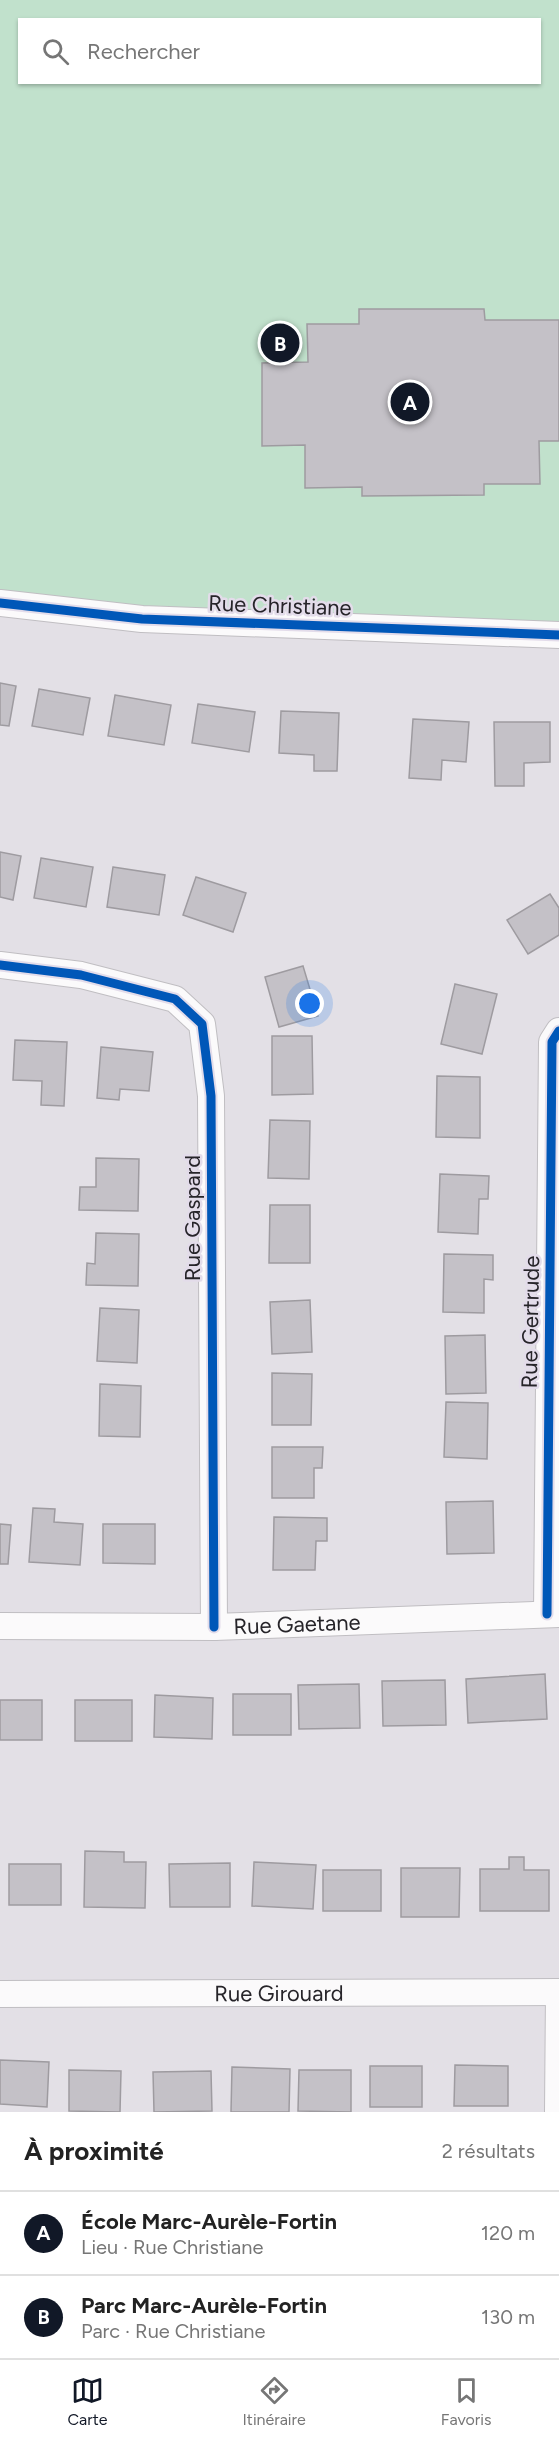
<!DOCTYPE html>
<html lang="fr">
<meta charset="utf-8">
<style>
:root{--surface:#fff;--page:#f6f6f6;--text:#222;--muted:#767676;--line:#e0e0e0;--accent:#111827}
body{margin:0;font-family:Figtree,sans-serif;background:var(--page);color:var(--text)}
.you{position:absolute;left:310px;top:1004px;width:21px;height:21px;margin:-15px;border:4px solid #fff;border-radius:50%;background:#1a73e8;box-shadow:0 0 0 9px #1a73e833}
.badge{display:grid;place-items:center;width:39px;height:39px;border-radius:50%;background:var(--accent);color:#fff;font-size:20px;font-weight:700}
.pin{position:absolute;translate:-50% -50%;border:3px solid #fff;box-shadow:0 2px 6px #0006}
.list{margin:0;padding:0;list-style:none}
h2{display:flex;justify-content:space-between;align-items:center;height:78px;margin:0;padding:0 24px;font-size:26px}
h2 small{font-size:20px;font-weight:400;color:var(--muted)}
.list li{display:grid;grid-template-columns:39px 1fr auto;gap:18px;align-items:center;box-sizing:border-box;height:84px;padding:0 24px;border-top:2px solid var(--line)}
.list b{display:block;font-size:22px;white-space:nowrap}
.list p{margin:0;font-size:20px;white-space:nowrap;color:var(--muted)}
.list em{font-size:20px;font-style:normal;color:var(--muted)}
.icon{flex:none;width:33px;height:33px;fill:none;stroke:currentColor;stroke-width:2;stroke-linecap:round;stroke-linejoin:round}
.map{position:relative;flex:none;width:559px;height:2112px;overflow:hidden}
.search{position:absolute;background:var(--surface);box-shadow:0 2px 4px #0004;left:18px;right:18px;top:18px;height:66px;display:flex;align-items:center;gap:15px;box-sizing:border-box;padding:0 21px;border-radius:0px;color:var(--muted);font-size:22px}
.sheet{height:246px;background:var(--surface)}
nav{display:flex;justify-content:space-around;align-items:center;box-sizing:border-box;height:84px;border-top:2px solid var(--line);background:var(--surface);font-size:16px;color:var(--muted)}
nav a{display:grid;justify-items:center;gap:3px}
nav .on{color:var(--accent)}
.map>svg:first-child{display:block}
</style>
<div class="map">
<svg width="559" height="2112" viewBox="0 0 559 2112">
<rect width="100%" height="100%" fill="#e3e0e6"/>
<!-- green -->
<path fill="#c1e1cc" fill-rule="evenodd" d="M0 0H559V635L0 603ZM20 20H540V82H20Z"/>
<!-- building -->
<g fill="#c4c1c7" stroke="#9e9ba0" stroke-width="1.5">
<polygon points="359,309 484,309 485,320 559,320 559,441 539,441 540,484 484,484 484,495 362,496 362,487 305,488 305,445 262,446 262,363 308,362 307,324 359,324"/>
<polygon points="0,683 16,686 9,726 0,725"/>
<polygon points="39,689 90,698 83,735 32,726"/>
<polygon points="115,695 171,705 164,745 108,736"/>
<polygon points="198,704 255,712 249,752 192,743"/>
<polygon points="281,711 339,713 337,771 314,771 314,755 279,753"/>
<polygon points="413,719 469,722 466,762 442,760 441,780 409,778"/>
<polygon points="494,722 550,722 550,762 524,763 524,786 495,786"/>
<polygon points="0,852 21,856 13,900 0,897"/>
<polygon points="41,858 93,867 86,907 34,898"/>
<polygon points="113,867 165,875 159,915 107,907"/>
<polygon points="196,877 246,893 233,932 183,915"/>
<polygon points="550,894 559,908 559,935 528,954 507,920"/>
<polygon points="303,966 318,1016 279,1027 265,977"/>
<polygon points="455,984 497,994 482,1054 441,1044"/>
<polygon points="272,1036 312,1036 313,1094 272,1095"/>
<polygon points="15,1040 67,1042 64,1106 41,1105 42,1081 13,1080"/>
<polygon points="101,1047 153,1052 149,1091 120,1089 119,1100 97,1098"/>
<polygon points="437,1076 480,1077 480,1138 436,1137"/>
<polygon points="270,1120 310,1121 309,1179 268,1178"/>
<polygon points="96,1158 139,1159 138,1211 79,1210 80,1187 96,1187"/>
<polygon points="440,1174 489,1176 488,1199 479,1199 478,1234 438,1232"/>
<polygon points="270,1205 310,1205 310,1263 269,1263"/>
<polygon points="96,1233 139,1234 138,1286 86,1285 87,1263 95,1264"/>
<polygon points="444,1254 493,1255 493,1280 484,1279 484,1313 443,1312"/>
<polygon points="310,1300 312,1352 272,1354 270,1302"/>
<polygon points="100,1308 139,1310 137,1363 97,1361"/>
<polygon points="485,1335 486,1393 446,1394 445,1336"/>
<polygon points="272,1373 312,1374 311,1425 272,1425"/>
<polygon points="100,1384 141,1386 140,1437 99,1436"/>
<polygon points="446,1402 488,1403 487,1459 444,1457"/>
<polygon points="272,1447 323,1447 322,1468 314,1468 314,1498 272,1498"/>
<polygon points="493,1501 494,1553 447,1554 446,1502"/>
<polygon points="33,1508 55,1509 54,1522 83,1524 80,1565 29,1562"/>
<polygon points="274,1517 327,1518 327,1541 316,1541 315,1570 273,1570"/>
<polygon points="0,1524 11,1525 8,1564 0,1564"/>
<polygon points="103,1524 155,1524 155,1564 103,1563"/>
<polygon points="545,1674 547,1719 468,1723 466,1679"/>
<polygon points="445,1680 446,1725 383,1726 382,1681"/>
<polygon points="359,1684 360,1728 299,1729 298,1685"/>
<rect x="233" y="1694" width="58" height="41"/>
<polygon points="155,1695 213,1698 212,1739 154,1737"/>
<rect x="0" y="1700" width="42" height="40"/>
<rect x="75" y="1700" width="57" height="41"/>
<polygon points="85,1851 124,1852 124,1862 146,1862 145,1908 84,1907"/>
<polygon points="509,1857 524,1857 524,1870 549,1870 549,1911 480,1911 480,1869 509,1869"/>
<polygon points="254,1862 316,1865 313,1909 252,1906"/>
<polygon points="230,1863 230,1907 170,1907 169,1864"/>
<rect x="9" y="1864" width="52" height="41"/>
<polygon points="401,1868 460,1868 459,1917 401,1917"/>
<rect x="323" y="1870" width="58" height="41"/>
<polygon points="0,2060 49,2062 47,2107 0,2104"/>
<polygon points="455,2065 508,2066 508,2106 454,2106"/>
<rect x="370" y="2066" width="52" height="41"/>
<polygon points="232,2067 290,2069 289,2112 231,2112"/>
<polygon points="69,2070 121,2071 120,2112 69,2111"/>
<polygon points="299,2070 351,2070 351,2112 298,2111"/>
<polygon points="211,2071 212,2111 154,2112 153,2072"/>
</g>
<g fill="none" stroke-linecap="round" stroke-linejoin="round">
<!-- minor casing -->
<g stroke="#c0bec2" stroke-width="28">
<g id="minor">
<polyline points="0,603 142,619 559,635"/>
<polyline points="0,965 81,975 175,999 202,1024 211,1096 214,1627"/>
<polyline points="547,1614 552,1042 559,1031"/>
<path id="s1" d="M0 1626 214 1627 559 1614"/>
<path id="s2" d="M0 1994 559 1992"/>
<polyline points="558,2112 559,1992"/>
</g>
</g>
<!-- minor -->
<use href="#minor" stroke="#fbfafb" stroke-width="26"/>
<!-- cycleway casing -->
<g stroke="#e3dcea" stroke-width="13">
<g id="cycleway">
<polyline points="0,603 142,619 559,635"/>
<polyline points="0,965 81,975 175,999 202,1024 211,1096 214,1627"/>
<polyline points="547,1614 552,1042 559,1031"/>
</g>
</g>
<!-- cycleway -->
<use href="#cycleway" stroke="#0057b8" stroke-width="9"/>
</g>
<g text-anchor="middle" stroke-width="5" stroke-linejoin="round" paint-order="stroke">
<!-- street labels -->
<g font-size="22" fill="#262429" stroke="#e3dcea">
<text transform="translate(280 605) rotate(2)" y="8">Rue Christiane</text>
<text transform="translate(192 1218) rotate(-90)" y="8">Rue Gaspard</text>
<text transform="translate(530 1322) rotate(-89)" y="8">Rue Gertrude</text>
<text dy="8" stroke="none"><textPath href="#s1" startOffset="297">Rue Gaetane</textPath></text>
<text dy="8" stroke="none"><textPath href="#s2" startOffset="279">Rue Girouard</textPath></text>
</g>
</g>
</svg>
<div class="you"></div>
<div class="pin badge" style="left:410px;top:402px">A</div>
<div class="pin badge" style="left:280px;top:343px">B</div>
<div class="search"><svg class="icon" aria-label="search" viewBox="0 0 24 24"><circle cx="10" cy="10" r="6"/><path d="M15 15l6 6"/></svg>Rechercher</div>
</div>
<section class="sheet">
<h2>À proximité<small>2 résultats</small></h2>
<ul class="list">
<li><span class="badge">A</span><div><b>École Marc-Aurèle-Fortin</b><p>Lieu · Rue Christiane</p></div><em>120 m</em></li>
<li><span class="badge">B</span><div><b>Parc Marc-Aurèle-Fortin</b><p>Parc · Rue Christiane</p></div><em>130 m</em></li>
</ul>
</section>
<nav>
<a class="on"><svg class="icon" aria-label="map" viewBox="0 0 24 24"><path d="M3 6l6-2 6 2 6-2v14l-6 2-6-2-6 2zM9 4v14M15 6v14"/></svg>Carte</a>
<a><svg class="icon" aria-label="directions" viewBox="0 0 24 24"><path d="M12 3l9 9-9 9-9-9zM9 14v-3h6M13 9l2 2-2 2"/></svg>Itinéraire</a>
<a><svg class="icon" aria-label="saved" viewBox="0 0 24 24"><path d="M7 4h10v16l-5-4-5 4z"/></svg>Favoris</a>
</nav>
